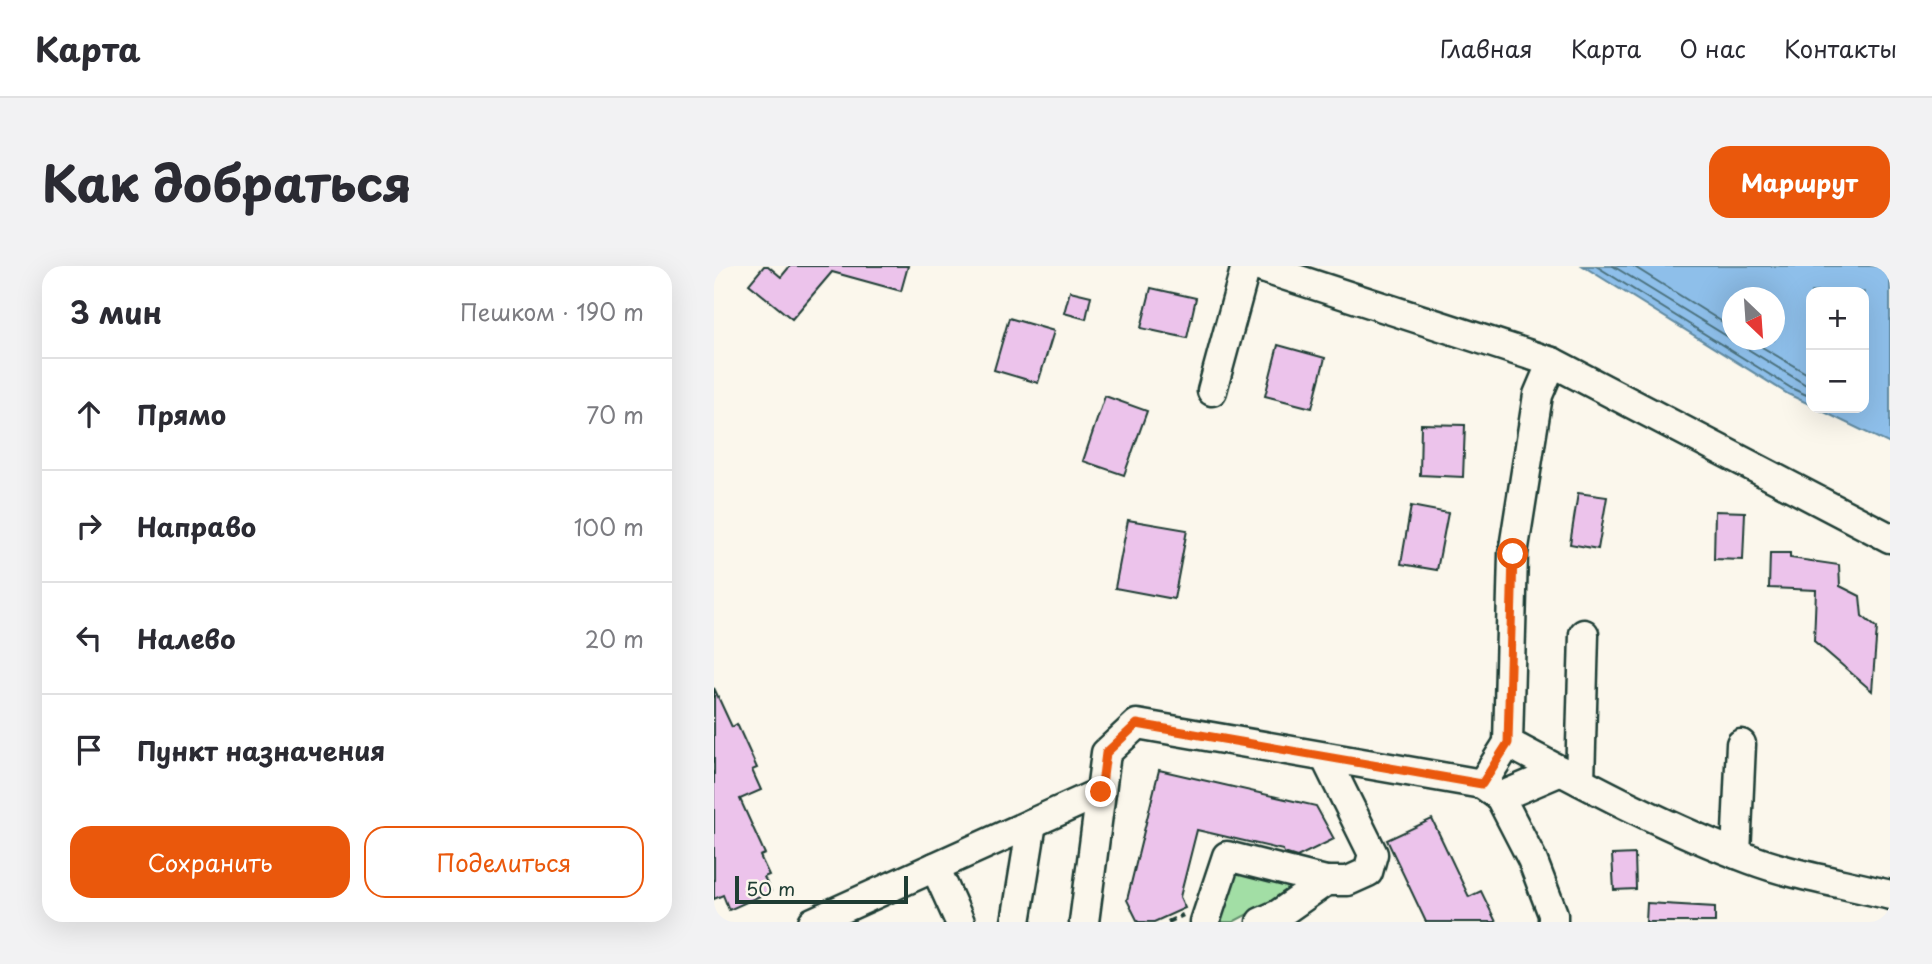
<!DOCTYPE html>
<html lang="ru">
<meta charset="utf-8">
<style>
:root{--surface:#fff;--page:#f2f2f3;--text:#2b2b33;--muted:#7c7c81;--line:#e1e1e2;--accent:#ea580c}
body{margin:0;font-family:"Playpen Sans",sans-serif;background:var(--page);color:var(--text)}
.controls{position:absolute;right:21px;top:21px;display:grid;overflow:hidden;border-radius:14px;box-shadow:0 7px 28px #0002}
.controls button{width:63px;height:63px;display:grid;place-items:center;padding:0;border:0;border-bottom:2px solid var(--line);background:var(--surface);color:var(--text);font:35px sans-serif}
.compass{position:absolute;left:1008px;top:21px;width:63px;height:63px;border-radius:50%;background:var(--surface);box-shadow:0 7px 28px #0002;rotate:155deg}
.scale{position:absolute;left:21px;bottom:18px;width:173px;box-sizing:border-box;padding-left:7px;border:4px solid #1f3d34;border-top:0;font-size:19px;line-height:24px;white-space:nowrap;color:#1f3d34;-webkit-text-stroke:5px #fbf7ec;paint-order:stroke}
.stop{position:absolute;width:21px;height:21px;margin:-16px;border:5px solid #ea580c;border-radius:50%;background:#fff}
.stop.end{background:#ea580c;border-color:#fff;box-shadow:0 2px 7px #0008}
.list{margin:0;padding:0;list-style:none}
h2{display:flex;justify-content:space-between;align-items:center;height:91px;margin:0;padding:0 28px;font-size:30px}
h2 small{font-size:23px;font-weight:400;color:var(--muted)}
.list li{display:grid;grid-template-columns:46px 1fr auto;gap:21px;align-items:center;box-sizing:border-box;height:112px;padding:0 28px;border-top:2px solid var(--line)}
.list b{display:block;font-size:26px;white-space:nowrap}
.list em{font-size:23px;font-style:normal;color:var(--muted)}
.actions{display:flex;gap:14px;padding:21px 28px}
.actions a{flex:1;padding:16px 0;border:2px solid var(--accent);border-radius:21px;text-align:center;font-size:24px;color:var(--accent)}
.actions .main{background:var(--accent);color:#fff}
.icon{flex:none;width:38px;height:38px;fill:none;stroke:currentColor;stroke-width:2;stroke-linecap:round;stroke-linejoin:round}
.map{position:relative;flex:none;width:1176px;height:656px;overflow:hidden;border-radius:21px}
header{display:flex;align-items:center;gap:42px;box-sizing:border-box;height:98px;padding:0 35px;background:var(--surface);border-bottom:2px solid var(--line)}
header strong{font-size:33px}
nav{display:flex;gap:38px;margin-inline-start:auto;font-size:24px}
.intro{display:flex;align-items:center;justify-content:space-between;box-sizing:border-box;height:168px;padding:0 42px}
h1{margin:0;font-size:49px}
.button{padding:18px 32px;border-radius:21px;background:var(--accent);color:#fff;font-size:24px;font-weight:700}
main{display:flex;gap:42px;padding:0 42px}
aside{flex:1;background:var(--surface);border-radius:21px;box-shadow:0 7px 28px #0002}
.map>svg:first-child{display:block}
</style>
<header>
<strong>Карта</strong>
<nav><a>Главная</a><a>Карта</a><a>О нас</a><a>Контакты</a></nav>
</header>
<div class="intro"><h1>Как добраться</h1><a class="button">Маршрут</a></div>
<main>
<aside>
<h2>3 мин<small>Пешком · 190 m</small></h2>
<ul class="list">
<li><svg class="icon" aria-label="ahead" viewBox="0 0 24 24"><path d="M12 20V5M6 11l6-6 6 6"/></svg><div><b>Прямо</b></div><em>70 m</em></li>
<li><svg class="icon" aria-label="right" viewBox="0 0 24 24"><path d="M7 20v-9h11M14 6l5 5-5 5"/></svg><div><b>Направо</b></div><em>100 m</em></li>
<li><svg class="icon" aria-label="left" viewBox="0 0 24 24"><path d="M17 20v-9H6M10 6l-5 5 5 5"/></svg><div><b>Налево</b></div><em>20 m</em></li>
<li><svg class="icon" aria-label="arrive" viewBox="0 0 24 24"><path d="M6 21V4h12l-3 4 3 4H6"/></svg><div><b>Пункт назначения</b></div></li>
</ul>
<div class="actions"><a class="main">Сохранить</a><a>Поделиться</a></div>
</aside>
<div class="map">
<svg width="1176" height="656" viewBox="0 0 1176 656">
<rect width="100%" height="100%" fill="#fbf7ec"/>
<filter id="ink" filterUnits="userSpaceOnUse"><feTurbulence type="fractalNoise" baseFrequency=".0143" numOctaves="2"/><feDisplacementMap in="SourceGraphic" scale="14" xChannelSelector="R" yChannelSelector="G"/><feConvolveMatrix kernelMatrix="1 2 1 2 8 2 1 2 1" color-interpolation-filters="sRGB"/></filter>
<g filter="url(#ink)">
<!-- green -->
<polygon fill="#a2dea5" stroke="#608e6c" stroke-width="2" points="519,605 588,619 519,656 503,656"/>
<!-- water -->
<path fill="#8ebfea" stroke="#628ba1" stroke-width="2" fill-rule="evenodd" d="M869 0H1176V178L1102 142H1150V26H1097V139L1074 128ZM1018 32H1060V74H1018Z"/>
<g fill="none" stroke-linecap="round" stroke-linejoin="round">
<!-- shore -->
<g stroke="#4b717d" stroke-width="2">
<polyline points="882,0 1077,122 1097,131"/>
<polyline points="899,0 1097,122"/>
<polyline points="919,0 1018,62"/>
<polyline points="1036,74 1097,110"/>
</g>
</g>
<!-- building -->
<g fill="#ecc3eb" stroke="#1f3d34" stroke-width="2">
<polygon points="50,0 54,0 67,11 76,0 194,0 187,25 118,6 78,53 35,18"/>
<polygon points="437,22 482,32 473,72 427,62"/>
<polygon points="356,25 377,30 372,53 350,47"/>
<polygon points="295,52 340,65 324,117 280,104"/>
<polygon points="564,79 611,92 598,142 551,130"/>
<polygon points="391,130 433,145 410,209 369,195"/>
<polygon points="707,158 751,159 749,211 706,209"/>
<polygon points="864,227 893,231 884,283 856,278"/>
<polygon points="697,240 734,247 723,304 687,298"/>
<polygon points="1001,245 1031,246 1029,294 1000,293"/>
<polygon points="414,254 473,264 460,333 401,322"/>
<polygon points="1056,287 1076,287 1076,292 1125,299 1126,320 1146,330 1148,350 1163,362 1158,425 1100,375 1102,324 1055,322"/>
<polygon points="0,422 18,461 23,458 43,502 38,504 47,524 26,533 51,588 46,590 55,609 50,611 57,625 15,644 9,629 0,633"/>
<polygon points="445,504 602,540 620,573 583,591 570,587 569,584 483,564 466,631 471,642 440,656 424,656 413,634"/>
<polygon points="718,553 755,631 767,625 782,656 712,656 673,574"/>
<polygon points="921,588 922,623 900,624 898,589"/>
<polygon points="933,637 1001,641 1001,656 932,656"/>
</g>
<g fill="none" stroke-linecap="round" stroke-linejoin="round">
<!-- minor casing -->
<g stroke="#1f3d34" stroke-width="33">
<g id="minor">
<polyline points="542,0 838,96 1176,272"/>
<path d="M838 96 824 129 799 288 794 477C873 519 952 562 1036 593 1081 610 1129 617 1176 629"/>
<polyline points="498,125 532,0"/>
<polyline points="794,477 768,518 786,531 818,593 839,648 839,656"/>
<polyline points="866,515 870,368"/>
<polyline points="786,531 847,505"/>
<polyline points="1022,588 1027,478"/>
<polyline points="221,601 246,656"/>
<polyline points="99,656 387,526"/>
<polyline points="302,656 318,557"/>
<polyline points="370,656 392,487 423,458 768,518"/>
<polyline points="491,656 513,590 612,615 634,615 654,606 659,588 611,491"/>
<polyline points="547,656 565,648 612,615"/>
</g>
</g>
<!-- path -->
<polyline stroke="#1f3d34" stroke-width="4.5" stroke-dasharray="7 5" stroke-linecap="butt" points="454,656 469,649"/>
<!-- minor -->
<use href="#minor" stroke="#fbf7ec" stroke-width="28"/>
</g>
</g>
<g fill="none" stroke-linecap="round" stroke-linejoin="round" filter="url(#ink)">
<!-- route -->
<polyline stroke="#ea580c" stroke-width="9" points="387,526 392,487 423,458 768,518 794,477 799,288"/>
</g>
</svg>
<div class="controls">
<button>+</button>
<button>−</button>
</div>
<svg class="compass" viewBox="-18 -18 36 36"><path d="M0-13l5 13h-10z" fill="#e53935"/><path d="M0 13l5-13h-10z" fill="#7c7c81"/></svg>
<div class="scale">50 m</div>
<div class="stop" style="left:799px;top:288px"></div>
<div class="stop end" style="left:387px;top:526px"></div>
</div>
</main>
